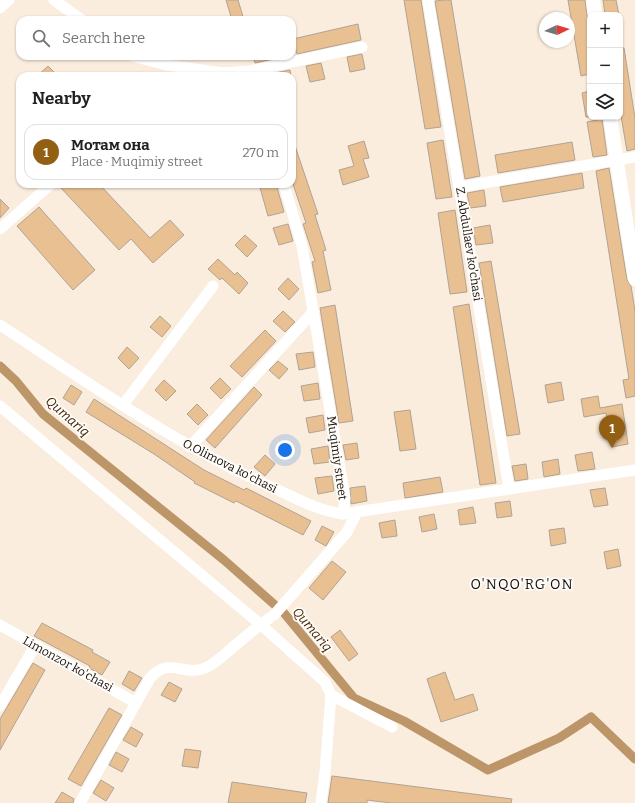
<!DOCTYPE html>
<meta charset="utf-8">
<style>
:root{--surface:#fff;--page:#f6f6f6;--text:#222;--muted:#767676;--line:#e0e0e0;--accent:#935f13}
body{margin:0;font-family:Bitter,serif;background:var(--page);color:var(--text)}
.controls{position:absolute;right:12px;top:12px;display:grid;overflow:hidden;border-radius:8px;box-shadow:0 1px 3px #0004}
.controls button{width:36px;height:36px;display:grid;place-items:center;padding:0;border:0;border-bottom:1px solid var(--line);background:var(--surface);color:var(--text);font:20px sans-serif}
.compass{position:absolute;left:539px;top:12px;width:36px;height:36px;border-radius:50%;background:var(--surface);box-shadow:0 1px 3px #0004;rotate:86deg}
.you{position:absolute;left:285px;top:450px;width:14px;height:14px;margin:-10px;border:3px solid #fff;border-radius:50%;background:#1a73e8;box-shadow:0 0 0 6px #1a73e833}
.badge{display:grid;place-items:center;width:26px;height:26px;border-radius:50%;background:var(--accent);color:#fff;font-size:13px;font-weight:700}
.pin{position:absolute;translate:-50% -33px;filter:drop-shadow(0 1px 2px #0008)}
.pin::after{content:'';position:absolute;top:21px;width:14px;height:12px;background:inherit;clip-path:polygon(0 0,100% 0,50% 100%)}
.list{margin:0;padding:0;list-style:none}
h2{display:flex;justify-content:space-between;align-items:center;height:52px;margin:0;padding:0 16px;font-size:17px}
h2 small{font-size:13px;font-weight:400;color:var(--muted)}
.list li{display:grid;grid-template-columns:26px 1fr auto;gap:12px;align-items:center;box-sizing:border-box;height:56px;margin:0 8px 8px;padding:0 8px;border:1px solid var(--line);border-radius:12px}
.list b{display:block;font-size:15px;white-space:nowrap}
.list p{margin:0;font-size:13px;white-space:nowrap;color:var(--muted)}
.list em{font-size:13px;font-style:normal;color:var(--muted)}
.icon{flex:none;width:22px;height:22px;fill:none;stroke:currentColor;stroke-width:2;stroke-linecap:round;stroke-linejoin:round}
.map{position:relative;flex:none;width:635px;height:803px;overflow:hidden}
.search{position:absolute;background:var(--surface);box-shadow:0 1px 3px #0004;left:16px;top:16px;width:280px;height:44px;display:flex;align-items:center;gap:10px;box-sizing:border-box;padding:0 14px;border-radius:12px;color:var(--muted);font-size:15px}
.panel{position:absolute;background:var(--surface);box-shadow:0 1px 3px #0004;left:16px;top:72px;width:280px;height:116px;border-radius:12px}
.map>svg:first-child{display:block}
</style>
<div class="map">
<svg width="635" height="803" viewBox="0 0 635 803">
<rect width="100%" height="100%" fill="#faedde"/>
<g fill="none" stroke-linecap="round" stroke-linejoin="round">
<!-- canal -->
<polyline stroke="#bc9568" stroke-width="9" points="0,366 16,381 43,414 224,560 284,613 354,698 404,721 488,770 559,738 591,717 635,759"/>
</g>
<!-- building -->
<g fill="#e9c092" stroke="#b0a395">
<polygon points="226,0 238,0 244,20 232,20"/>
<polygon points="404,0 421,0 441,127 425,129"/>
<polygon points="444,0 451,0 480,176 465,179 435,1"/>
<polygon points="568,0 585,0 587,16 590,28 590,74 581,76"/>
<polygon points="603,0 616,0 619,15 605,15"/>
<polygon points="358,24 361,40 297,54 293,39"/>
<polygon points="620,48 624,48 635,118 635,149 627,151 620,110"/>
<polygon points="362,54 365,69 350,72 347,57"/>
<polygon points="253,56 287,56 255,63"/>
<polygon points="321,63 325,79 310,82 306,66"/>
<polygon points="48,66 58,76 37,76"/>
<polygon points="290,70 291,76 260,76"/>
<polygon points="590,91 590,117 586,117 582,93"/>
<polygon points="602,119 607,155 593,157 587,122"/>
<polygon points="292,140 293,140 318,214 315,215 326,250 323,251 331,290 318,293 312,262 315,261 303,224 306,223 292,181"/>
<polygon points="443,140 452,197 436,199 427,143"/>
<polygon points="364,141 369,158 363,159 369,177 343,185 339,170 354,166 348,146"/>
<polygon points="572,142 575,160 498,173 495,155"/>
<polygon points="609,168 627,280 631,286 635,311 635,396 626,398 623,380 629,379 596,171"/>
<polygon points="582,173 584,188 503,202 500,187"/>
<polygon points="65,184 99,184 150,238 170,220 184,235 153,263 131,239 119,250 61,188"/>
<polygon points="259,184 276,184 284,212 268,216"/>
<polygon points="484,190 486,206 470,208 467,193"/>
<polygon points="0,199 9,208 0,218"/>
<polygon points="39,207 95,270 73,290 17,226"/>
<polygon points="455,210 467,292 450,294 438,213"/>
<polygon points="288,224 293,241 279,245 273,228"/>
<polygon points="490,225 493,243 476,245 473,228"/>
<polygon points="245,235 257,246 247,257 235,245"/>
<polygon points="218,259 235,275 237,272 248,283 239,294 222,278 220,280 208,269"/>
<polygon points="491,261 520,434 507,436 479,263"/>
<polygon points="288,278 299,289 289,300 278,289"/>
<polygon points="469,304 496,483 480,485 453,307"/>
<polygon points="335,305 353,421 339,423 320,308"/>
<polygon points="283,311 295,322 285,332 273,321"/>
<polygon points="160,316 171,326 162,337 150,327"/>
<polygon points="265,330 276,341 242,377 230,366"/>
<polygon points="127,347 139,358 129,369 118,358"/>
<polygon points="313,352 315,367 299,370 296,354"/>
<polygon points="278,361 288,369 279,379 269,370"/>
<polygon points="220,378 231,389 221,399 210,388"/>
<polygon points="164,380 176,391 166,401 155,390"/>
<polygon points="561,382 564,400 548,403 545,385"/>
<polygon points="318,383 320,399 304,401 301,386"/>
<polygon points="71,385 82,392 74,405 63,398"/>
<polygon points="254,387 262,395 215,448 206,440"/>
<polygon points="598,396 600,408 622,404 628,444 612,447 606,413 584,417 581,399"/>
<polygon points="94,399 204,470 244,490 246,488 311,521 303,535 236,501 234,503 194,483 195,482 154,454 86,412"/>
<polygon points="197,404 208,415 198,425 187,414"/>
<polygon points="410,410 416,449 400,451 394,412"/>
<polygon points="323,415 325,430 309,433 306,418"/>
<polygon points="357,443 359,458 346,460 343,445"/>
<polygon points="328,446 330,462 314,464 311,449"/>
<polygon points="592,452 595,469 578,471 575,455"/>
<polygon points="265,455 275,464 265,476 254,467"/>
<polygon points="558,459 560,474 544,477 542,462"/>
<polygon points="526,464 528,479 515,481 512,466"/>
<polygon points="332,476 334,491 318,494 315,478"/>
<polygon points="440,477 443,492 405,498 403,483"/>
<polygon points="365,486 367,501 351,504 350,488"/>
<polygon points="605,488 608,505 594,507 590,490"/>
<polygon points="510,501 512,516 497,518 495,503"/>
<polygon points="473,507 476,523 460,525 458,510"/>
<polygon points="434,514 437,529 422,532 419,517"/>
<polygon points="395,520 397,536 382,538 379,523"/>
<polygon points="322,526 334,532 326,546 315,540"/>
<polygon points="564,528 566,543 551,546 549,530"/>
<polygon points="618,549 621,566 607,569 604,552"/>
<polygon points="332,561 346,572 323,600 309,588"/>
<polygon points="42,623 93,650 92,652 110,662 102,675 89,668 90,666 34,636"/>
<polygon points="340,630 358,654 349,661 331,637"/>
<polygon points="33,663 45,670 0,750 0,719"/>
<polygon points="129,671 142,678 134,691 122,684"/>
<polygon points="445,672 455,700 473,694 478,710 441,722 427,679"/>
<polygon points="169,682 182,689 175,702 161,695"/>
<polygon points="109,708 122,715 81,786 68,779"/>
<polygon points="131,727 143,734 136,747 123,740"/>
<polygon points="185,749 201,751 198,768 182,766"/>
<polygon points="116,752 129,759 122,772 109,765"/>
<polygon points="332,776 512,799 511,803 391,803 367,800 367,803 328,803"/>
<polygon points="101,780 114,788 106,801 93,793"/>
<polygon points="232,782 307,793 305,803 228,803"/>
<polygon points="62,792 74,799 73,803 55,803"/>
</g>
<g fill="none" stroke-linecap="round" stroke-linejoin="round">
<!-- minor -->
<g stroke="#fff" stroke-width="11">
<polyline points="54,0 82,20"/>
<polyline points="428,0 509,488"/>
<polyline points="0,8 9,0"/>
<polyline points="132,56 167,65 222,73 250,71 362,47"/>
<polyline points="284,184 302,246 345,498 343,514"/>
<polyline points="460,187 635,157"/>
<polyline points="0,229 51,184"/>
<path d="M0 325C90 384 179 447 278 490 299 500 320 511 343 514L635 470"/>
<polyline points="123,405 213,286"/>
<polyline points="0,406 260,624 325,682 331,695 392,727"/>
<polyline points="190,447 314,311"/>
<polyline points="0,625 136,703"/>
<polyline points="0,706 35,646"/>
<path d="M80 803 150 678C170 656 183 677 205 668 215 664 224 655 232 648 246 636 259 625 274 615L347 532 357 512"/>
<polyline points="321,803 325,772 331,695"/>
</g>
<!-- major -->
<g stroke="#fff" stroke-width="14">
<polyline points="593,0 595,15"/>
<polyline points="610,117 635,279"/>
</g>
</g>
<g text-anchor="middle" stroke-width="3.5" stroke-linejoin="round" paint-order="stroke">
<!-- street labels -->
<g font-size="12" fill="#15100b" stroke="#fffcf9">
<text transform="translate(469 244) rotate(81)" y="4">Z. Abdullaev ko'chasi</text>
<text transform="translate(337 458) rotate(82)" y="4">Muqimiy street</text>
<text transform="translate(230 466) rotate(27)" y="4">O.Olimova ko'chasi</text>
<text transform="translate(68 664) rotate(29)" y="4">Limonzor ko'chasi</text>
</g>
<!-- water labels -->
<g font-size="13" font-style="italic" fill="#402500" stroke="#fffcf9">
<text transform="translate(68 416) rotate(41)" y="5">Qumariq</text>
<text transform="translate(313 629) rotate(50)" y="5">Qumariq</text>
</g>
<!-- quarter labels -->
<g font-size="14" letter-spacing="1" fill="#15100b" stroke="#fffcf9">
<text x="522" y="589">O'NQO'RG'ON</text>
</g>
</g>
</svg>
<div class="controls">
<button>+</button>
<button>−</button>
<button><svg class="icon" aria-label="layers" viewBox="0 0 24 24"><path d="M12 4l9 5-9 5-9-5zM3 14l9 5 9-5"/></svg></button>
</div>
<svg class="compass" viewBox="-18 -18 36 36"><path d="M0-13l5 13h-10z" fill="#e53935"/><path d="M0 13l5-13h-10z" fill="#767676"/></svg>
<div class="you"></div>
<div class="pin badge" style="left:612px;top:448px">1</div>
<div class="search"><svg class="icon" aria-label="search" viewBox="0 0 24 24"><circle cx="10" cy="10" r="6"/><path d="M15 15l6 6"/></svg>Search here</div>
<section class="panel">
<h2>Nearby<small></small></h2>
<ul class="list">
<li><span class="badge">1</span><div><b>Мотам она</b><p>Place · Muqimiy street</p></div><em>270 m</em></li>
</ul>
</section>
</div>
